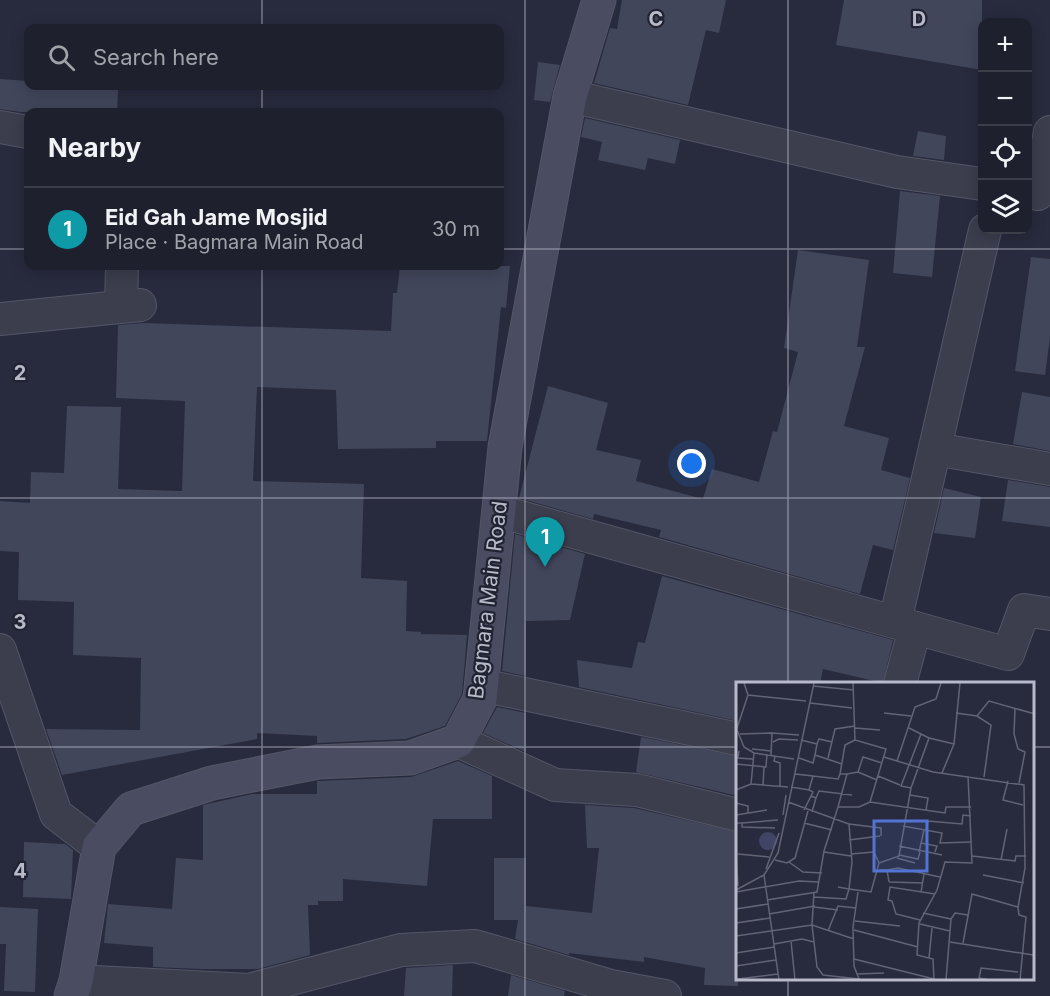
<!DOCTYPE html>
<meta charset="utf-8">
<style>
:root{--surface:#1e202e;--page:#2b2d3a;--text:#f1f3f6;--muted:#a1a3aa;--line:#3c3e4a;--accent:#2563eb}
body{margin:0;font-family:Inter,sans-serif;background:var(--page);color:var(--text)}
.controls{position:absolute;right:18px;top:18px;display:grid;overflow:hidden;border-radius:12px;box-shadow:0 3px 15px #0003}
.controls button{width:54px;height:54px;display:grid;place-items:center;padding:0;border:0;border-bottom:2px solid var(--line);background:var(--surface);color:var(--text);font:30px sans-serif}
.you{position:absolute;left:692px;top:464px;width:21px;height:21px;margin:-15px;border:4px solid #fff;border-radius:50%;background:#1a73e8;box-shadow:0 0 0 9px #1a73e833}
.badge{display:grid;place-items:center;width:39px;height:39px;border-radius:50%;background:var(--accent);color:#fff;font-size:20px;font-weight:700}
.pin{position:absolute;translate:-50% -50px;filter:drop-shadow(0 2px 3px #0008)}
.pin::after{content:'';position:absolute;top:32px;width:21px;height:18px;background:inherit;clip-path:polygon(0 0,100% 0,50% 100%)}
.list{margin:0;padding:0;list-style:none}
h2{display:flex;justify-content:space-between;align-items:center;height:78px;margin:0;padding:0 24px;font-size:26px}
h2 small{font-size:20px;font-weight:400;color:var(--muted)}
.list li{display:grid;grid-template-columns:39px 1fr auto;gap:18px;align-items:center;box-sizing:border-box;height:84px;padding:0 24px;border-top:2px solid var(--line)}
.list b{display:block;font-size:22px;white-space:nowrap}
.list p{margin:0;font-size:20px;white-space:nowrap;color:var(--muted)}
.list em{font-size:20px;font-style:normal;color:var(--muted)}
.icon{flex:none;width:33px;height:33px;fill:none;stroke:currentColor;stroke-width:2;stroke-linecap:round;stroke-linejoin:round}
.map{position:relative;flex:none;width:1050px;height:996px;overflow:hidden}
.search{position:absolute;background:var(--surface);box-shadow:0 3px 15px #0003;left:24px;top:24px;width:480px;height:66px;display:flex;align-items:center;gap:15px;box-sizing:border-box;padding:0 21px;border-radius:12px;color:var(--muted);font-size:22px}
.panel{position:absolute;background:var(--surface);box-shadow:0 3px 15px #0003;left:24px;top:108px;width:480px;height:162px;border-radius:12px}
.map>svg:first-child{display:block}
</style>
<div class="map">
<svg width="1050" height="996" viewBox="0 0 1050 996">
<rect width="100%" height="100%" fill="#282b3e"/>
<!-- building -->
<g fill="#42465b">
<polygon points="622,0 726,0 719,33 706,30 688,105 594,83 610,28 617,29"/>
<polygon points="844,0 982,0 982,70 836,45"/>
<polygon points="538,62 560,65 550,102 534,100"/>
<polygon points="0,79 28,81 28,86 74,86 118,90 117,112 21,112 0,109"/>
<polygon points="585,118 680,140 675,164 648,158 645,170 598,160 602,142 581,137"/>
<polygon points="918,131 946,136 944,160 913,156"/>
<polygon points="900,191 940,196 932,277 893,273"/>
<polygon points="798,250 869,260 857,347 865,347 844,426 889,438 881,470 910,478 893,550 873,545 860,594 659,537 661,530 594,514 593,519 519,498 548,386 608,403 596,450 641,460 636,481 703,499 712,469 759,482 773,431 777,432 798,352 784,348"/>
<polygon points="1031,257 1050,259 1050,337 1045,375 1015,371"/>
<polygon points="400,266 510,266 506,308 501,307 487,441 436,441 436,448 338,449 336,390 257,387 253,481 364,484 361,578 407,581 406,631 421,632 421,634 467,635 462,694 445,726 406,739 317,743 317,736 257,733 257,739 62,775 46,729 140,730 141,658 73,655 74,602 18,600 19,552 0,551 0,501 30,503 31,472 64,473 67,406 121,407 118,489 182,491 185,401 116,398 118,325 143,323 391,331 393,293 397,293"/>
<polygon points="1022,392 1050,397 1050,451 1013,444"/>
<polygon points="1008,480 1050,487 1050,527 1002,521"/>
<polygon points="944,488 981,497 975,538 934,533"/>
<polygon points="515,534 585,554 570,620 526,621 526,676 502,671"/>
<polygon points="662,576 893,640 883,683 823,669 820,684 738,684 738,721 579,687 577,660 632,668 638,642 645,643"/>
<polygon points="497,707 526,713 526,752 483,733"/>
<polygon points="641,737 738,756 738,796 636,772"/>
<polygon points="458,761 492,776 492,819 433,819 427,886 343,879 343,901 318,901 318,905 308,905 310,955 258,969 201,969 153,967 153,947 104,943 108,904 172,909 176,858 203,860 203,805 252,794 317,794 317,781 411,777"/>
<polygon points="585,805 634,808 738,832 738,986 704,985 705,968 644,957 644,962 569,953 569,955 515,939 518,920 494,920 494,858 526,858 526,906 592,913 599,848 587,848"/>
<polygon points="24,842 65,844 73,850 71,899 23,897"/>
<polygon points="0,907 38,909 35,992 4,991 6,944 0,944"/>
<polygon points="453,965 452,996 404,996 406,968"/>
<polygon points="511,975 565,991 564,996 508,996"/>
</g>
<g fill="none" stroke-linecap="round" stroke-linejoin="round">
<!-- street casing -->
<g stroke="#545666" stroke-width="34">
<g id="street">
<polyline points="570,96 897,172 982,184"/>
<polyline points="0,127 28,132"/>
<polyline points="1038,194 1050,132"/>
<polyline points="121,306 122,266"/>
<polyline points="0,319 140,305"/>
<polyline points="935,449 1050,469"/>
<polyline points="499,511 1008,654 1024,610 1050,614"/>
<polyline points="895,622 985,230"/>
<polyline points="0,650 56,814 99,847"/>
<polyline points="900,684 915,628"/>
<polyline points="481,685 738,739"/>
<polyline points="458,741 555,785 637,790 738,815"/>
<polyline points="76,981 249,990 251,996"/>
<polyline points="249,990 401,950 475,946 611,986 665,996"/>
</g>
</g>
<!-- secondary casing -->
<g stroke="#545666" stroke-width="35">
<polyline id="secondary" points="71,996 76,981 99,847 131,809 212,783 318,762 410,758 458,741 480,699 505,447 570,96 599,0"/>
</g>
<!-- street -->
<use href="#street" stroke="#3c3e4e" stroke-width="32"/>
<!-- secondary -->
<use href="#secondary" stroke="#4a4c61" stroke-width="33"/>
</g>
<!-- grid -->
<path fill="none" stroke="#b8bac9" stroke-width="1.5" stroke-opacity="0.55" d="M262 0V28M525 0V996M788 0V684M262 86V112M0 249H28M500 249H1050M262 266V996M0 498H1050M0 747H738M1034 747H1050M788 980V996"/>
<g text-anchor="middle" stroke-width="4.5" stroke-linejoin="round" paint-order="stroke">
<!-- street labels -->
<g font-size="21" fill="#b8bac9" stroke="#212333">
<text transform="translate(488 600) rotate(-83)" y="7">Bagmara Main Road</text>
</g>
</g>
<!-- overview -->
<g transform="translate(736 682)">
<rect width="298" height="298" fill="#282b3e"/>
<path d="M23 159a9 9 0 1 1 18 0a9 9 0 1 1-18 0Z" fill="#404565"/>
<path fill="none" stroke="#626476" stroke-width="1.5" d="M8 1 12 13 70 19M117 1 119 58 150 67 134 120M77 4 118 8M74 21 116 26M279 27 278 52 282 67 289 70 283 101M148 31 175 34M220 31 241 34 253 19 299 32M241 34 255 43 248 95M119 46 144 48M173 46 193 56M1 48 8 65 18 71 58 77M0 49 12 13M4 52 36 51M65 58 81 62 79 73M37 60 43 57 62 58M81 62 83 57 96 60M16 67 35 69M3 69 2 76 17 77M35 73 36 51 63 53M39 74 38 79 44 81V105M148 75 197 90 288 103 289 186 282 225 283 233 290 235 284 298M63 76 77 81 79 73 106 82M92 76 99 47 119 44M161 79 179 25 200 17 205 1M0 82 30 85 31 72M122 90 127 75 146 81M206 91 218 62 224 1M59 92 77 94M111 92 122 90 141 98M142 94 164 103M272 99 267 118 287 123M15 102 18 71M27 103 28 85M55 105 73 108 77 94 102 97 104 92M175 106 165 104 185 52M0 108 15 102 52 105M174 113 192 116 190 128M75 114 80 116 76 130M80 116 83 109 116 113M52 120 113 142 116 180 113 207 135 210 143 181 163 174 175 106 193 56 218 62M0 121 12 124V131M102 125 111 92H104L109 63 119 58M68 128 77 110 73 108M0 133 31 128M47 133 50 113M0 141H6V145L39 146M6 141 42 138M68 141 96 148M113 142 145 146V154M167 144 206 151 204 161 236 160M190 149 192 139 226 142 227 133 235 134M113 158 144 154M185 161 201 164 199 170M163 164 206 173M88 170 115 174M183 170 188 148M0 171 2 204M2 172 33 175M115 172 138 170 143 181M163 173 182 177 184 170M236 174 279 179 280 174H290M161 176 179 181M39 178 51 181 59 176 72 129M265 178 271 147M53 180 67 190 86 191M30 187 43 151M143 188H151L153 200M151 188 162 186 204 195M28 193 43 298M247 193 288 201M153 200 187 201M0 208 28 193 42 171 78 1M0 210 63 199 82 200M78 210 76 243 81 285 87 293 123 297M122 210 117 245 118 284 123 297M185 210 188 192M78 215 110 217 113 207 102 205M31 218 81 210 88 169 102 125H123L134 120 209 131 210 125H235M78 225 102 228M0 227 32 222M187 231 215 237M33 232 79 224M184 238 160 232 156 219 152 218 154 205 199 212M119 239 164 244M0 241 34 236M184 242 214 249M118 248 182 265M92 249 102 224 120 226M0 254 76 243 118 257M55 259 59 298M214 260 297 273M227 261 236 212 282 225M38 262 66 257 78 260M0 271 38 265M193 276 196 246M118 277 198 297M0 284 40 278M121 292 148 291M2 297 42 292M198 298 197 277 181 273 183 241 201 208 209 180 236 181 232 94M210 298 215 237 219 231 232 233M254 298 243 296 245 286 282 290"/>
<path fill="#5374d3" fill-opacity="0.15" stroke="#5374d3" stroke-width="3" d="M138 139H191V189H138Z"/>
<rect width="298" height="298" fill="none" stroke="#b8bac9" stroke-width="3"/>
</g>
<g font-size="20" text-anchor="middle" font-weight="bold" fill="#b8bac9" stroke="#212333" stroke-width="4.5" stroke-linejoin="round" paint-order="stroke">
<text x="656" y="26">C</text>
<text x="919" y="26">D</text>
<text x="20" y="380">2</text>
<text x="20" y="629">3</text>
<text x="20" y="878">4</text>
</g>
</svg>
<div class="controls">
<button>+</button>
<button>−</button>
<button><svg class="icon" aria-label="locate" viewBox="0 0 24 24"><circle cx="12" cy="12" r="6"/><path d="M12 2v4M12 18v4M2 12h4M18 12h4"/></svg></button>
<button><svg class="icon" aria-label="layers" viewBox="0 0 24 24"><path d="M12 4l9 5-9 5-9-5zM3 14l9 5 9-5"/></svg></button>
</div>
<div class="you"></div>
<div class="pin badge" style="left:545px;top:567px;background:#0f9aa8">1</div>
<div class="search"><svg class="icon" aria-label="search" viewBox="0 0 24 24"><circle cx="10" cy="10" r="6"/><path d="M15 15l6 6"/></svg>Search here</div>
<section class="panel">
<h2>Nearby<small></small></h2>
<ul class="list">
<li><span class="badge" style="background:#0f9aa8">1</span><div><b>Eid Gah Jame Mosjid</b><p>Place · Bagmara Main Road</p></div><em>30 m</em></li>
</ul>
</section>
</div>
